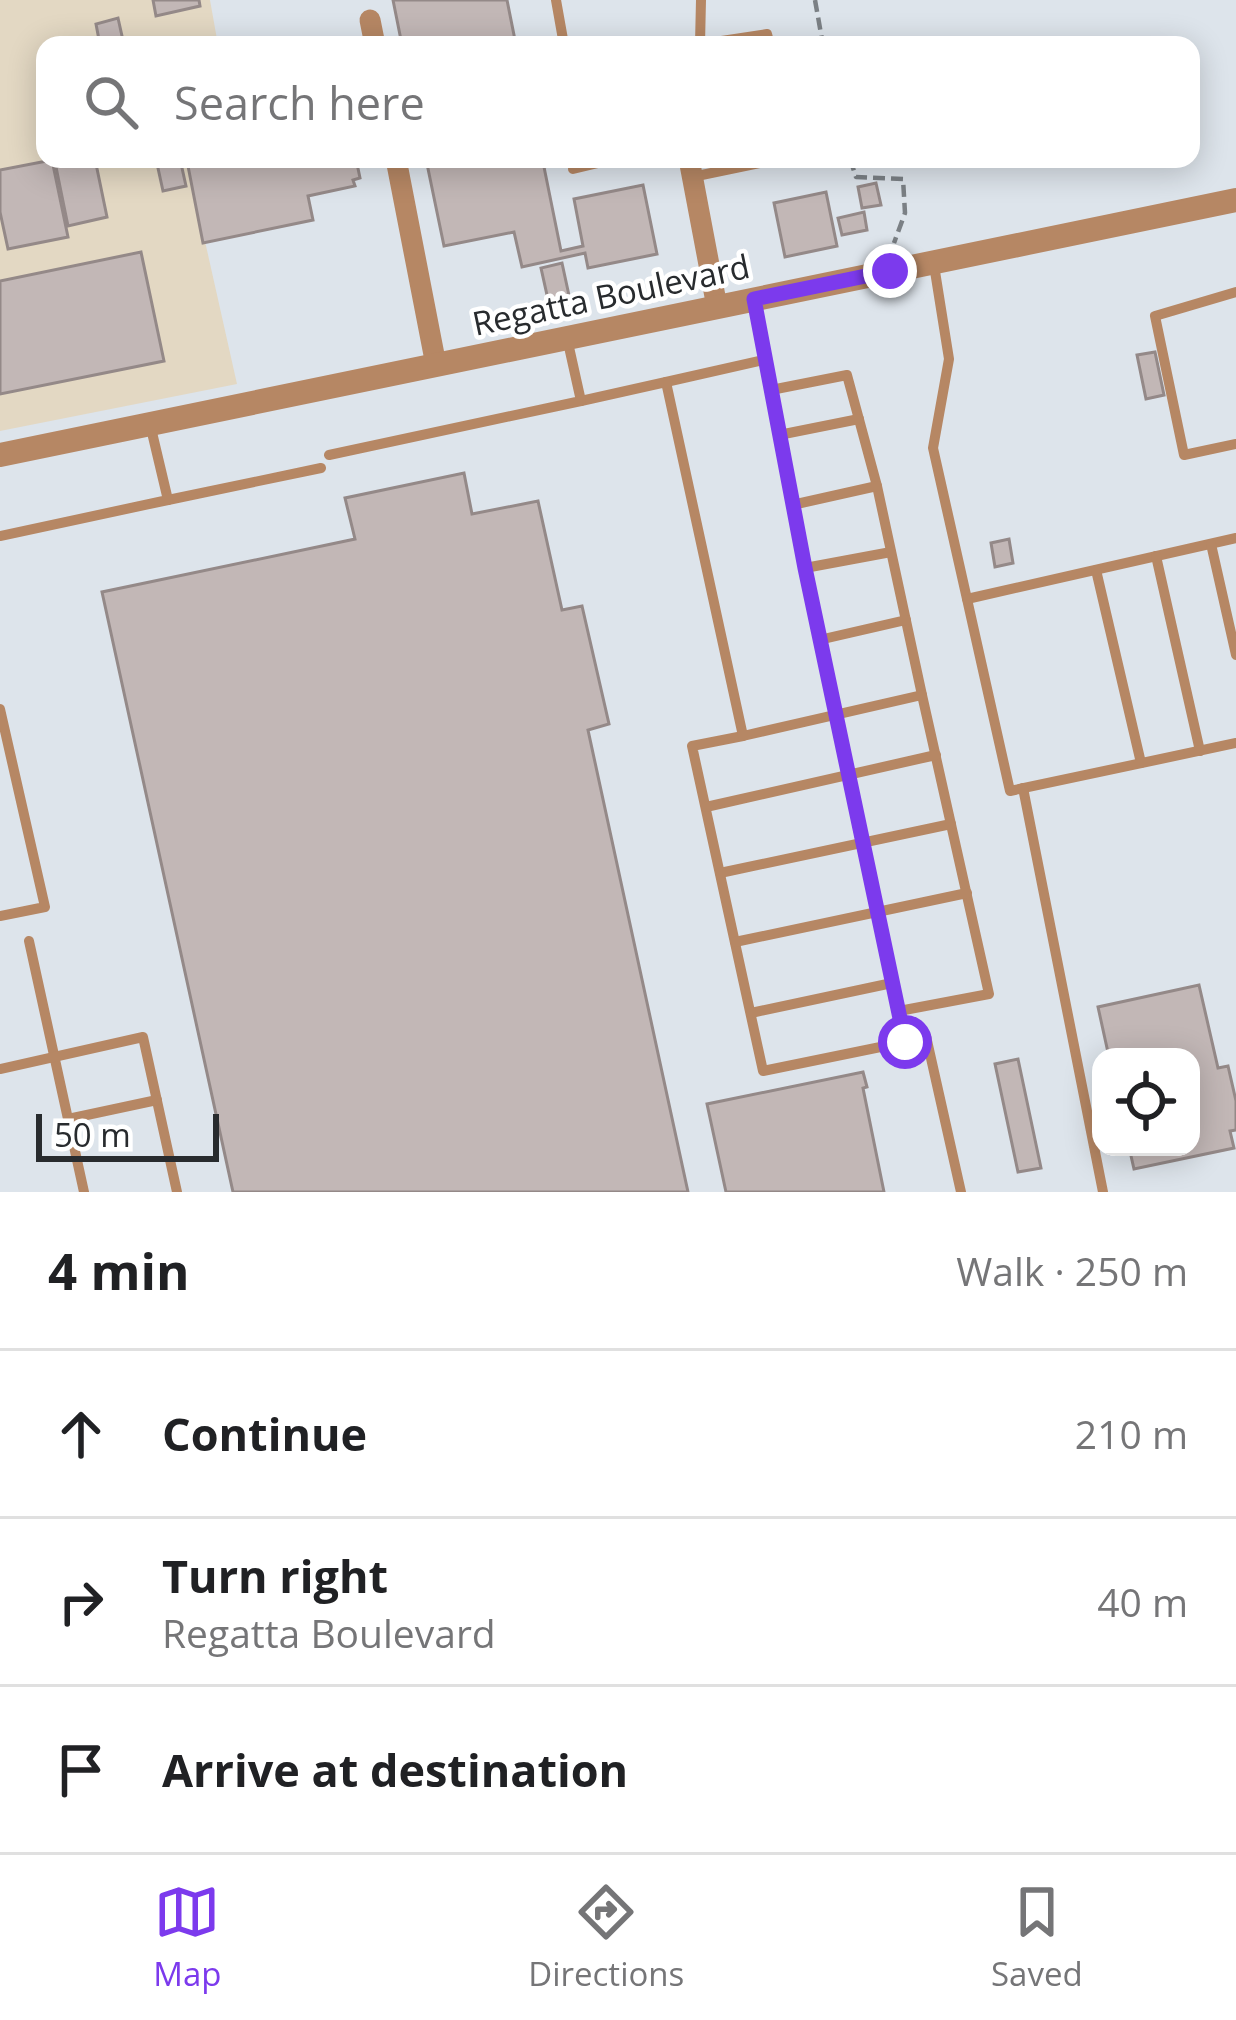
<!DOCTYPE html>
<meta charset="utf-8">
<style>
:root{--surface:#fff;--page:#f2f2f2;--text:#202124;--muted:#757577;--line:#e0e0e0;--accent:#7c3aed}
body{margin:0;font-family:"Open Sans",sans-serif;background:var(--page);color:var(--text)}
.controls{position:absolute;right:36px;bottom:36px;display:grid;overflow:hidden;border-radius:24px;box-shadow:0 6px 30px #0003}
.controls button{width:108px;height:108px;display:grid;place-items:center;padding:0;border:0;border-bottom:3px solid var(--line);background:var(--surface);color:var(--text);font:60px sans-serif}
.scale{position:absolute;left:36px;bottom:30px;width:183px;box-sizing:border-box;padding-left:12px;border:6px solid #282b2e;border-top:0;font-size:33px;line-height:42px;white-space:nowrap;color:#282b2e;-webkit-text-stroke:9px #fff;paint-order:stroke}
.stop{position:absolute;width:36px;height:36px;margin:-27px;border:9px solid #7c3aed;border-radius:50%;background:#fff}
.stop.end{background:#7c3aed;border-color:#fff;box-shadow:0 3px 12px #0008}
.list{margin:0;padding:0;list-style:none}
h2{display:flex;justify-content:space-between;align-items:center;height:156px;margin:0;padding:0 48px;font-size:51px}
h2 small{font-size:39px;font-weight:400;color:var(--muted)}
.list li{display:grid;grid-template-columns:78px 1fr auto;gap:36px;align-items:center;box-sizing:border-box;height:168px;padding:0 48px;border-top:3px solid var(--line)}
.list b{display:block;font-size:45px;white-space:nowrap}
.list p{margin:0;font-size:39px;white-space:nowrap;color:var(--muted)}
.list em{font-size:39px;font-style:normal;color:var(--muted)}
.icon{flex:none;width:66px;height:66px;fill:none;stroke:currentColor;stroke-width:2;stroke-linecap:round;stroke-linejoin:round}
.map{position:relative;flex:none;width:1236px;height:1192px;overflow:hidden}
.search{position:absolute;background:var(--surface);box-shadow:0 6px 30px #0003;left:36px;right:36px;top:36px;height:132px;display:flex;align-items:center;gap:30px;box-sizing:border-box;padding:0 42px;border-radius:24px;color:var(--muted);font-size:45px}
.sheet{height:660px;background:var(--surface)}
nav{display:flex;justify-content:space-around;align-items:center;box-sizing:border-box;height:168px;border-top:3px solid var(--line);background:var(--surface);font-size:33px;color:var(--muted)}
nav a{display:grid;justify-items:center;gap:6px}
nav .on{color:var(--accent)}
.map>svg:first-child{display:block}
</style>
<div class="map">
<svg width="1236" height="1192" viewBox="0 0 1236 1192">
<rect width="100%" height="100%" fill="#dde4eb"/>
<!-- industrial -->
<polygon fill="#e3d8c3" points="0,0 210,0 218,45 45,45 45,159 191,159 187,161 237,384 0,431"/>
<!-- building -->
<g fill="#c2b7b6" stroke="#948988" stroke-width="3">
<polygon points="153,0 199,0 200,6 156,16"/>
<polygon points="393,0 507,0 516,45 402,45"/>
<polygon points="118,18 124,45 100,45 96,24"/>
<polygon points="95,159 107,217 68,226 56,167"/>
<polygon points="156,159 180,159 186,186 163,191"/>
<polygon points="222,159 356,159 360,178 353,180 355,186 308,196 313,220 203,243 188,166"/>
<polygon points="426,159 558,159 559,164 544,167 561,251 583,246 574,199 643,185 657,254 588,268 585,253 522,267 514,232 444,246"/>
<polygon points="52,160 68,237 8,249 0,212 0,170"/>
<polygon points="876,183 881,205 862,208 858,187"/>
<polygon points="826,192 837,246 785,257 774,203"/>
<polygon points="864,212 867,230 842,235 838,218"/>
<polygon points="141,252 164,361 0,394 0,281"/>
<polygon points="562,263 570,300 549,304 541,268"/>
<polygon points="1155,352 1164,395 1146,399 1137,355"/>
<polygon points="464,473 472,514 538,501 562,610 582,606 609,724 588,730 688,1192 233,1192 102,592 355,539 345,498"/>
<polygon points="1009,539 1013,563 995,567 991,543"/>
<polygon points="1199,985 1218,1068 1228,1066 1236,1101 1236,1130 1230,1131 1234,1148 1134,1169 1129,1147 1191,1147 1191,1057 1109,1057 1098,1007"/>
<polygon points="1018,1059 1041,1168 1018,1172 995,1064"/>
<polygon points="863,1072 867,1087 863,1088 884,1192 726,1192 707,1104"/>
</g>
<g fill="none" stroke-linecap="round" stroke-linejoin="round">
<!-- path -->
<g stroke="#7b8085" stroke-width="4.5" stroke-dasharray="12 6" stroke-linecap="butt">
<polyline points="815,0 823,45"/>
<polyline points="850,159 856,177 903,179 905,213 894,243"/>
</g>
<!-- service -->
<g stroke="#b68764" stroke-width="10">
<polyline points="556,0 564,45"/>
<polyline points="700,44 701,0"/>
<polyline points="695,45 767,34 770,45"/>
<polyline points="573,169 615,159"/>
<polyline points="692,177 779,159"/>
<polyline points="934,265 949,359 933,448 967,599 1236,538"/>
<polyline points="1236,292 1155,316 1184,455 1236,444"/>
<polyline points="754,302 764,360"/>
<polyline points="666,382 764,360 861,843 905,1042 763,1071 692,746 743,736"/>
<polyline points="771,390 847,375 877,486 922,695"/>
<polyline points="581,401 666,382 743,736 922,695 989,994 899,1011"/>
<polyline points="779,435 859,419"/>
<polyline points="329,455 581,401 567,338"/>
<polyline points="168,500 321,468"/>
<polyline points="792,505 877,486"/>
<polyline points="0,536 168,500 150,424"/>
<polyline points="1211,544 1236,655"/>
<polyline points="1156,556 1200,751"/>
<polyline points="805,568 891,552"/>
<polyline points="1096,570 1141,763"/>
<polyline points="967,599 1010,791 1236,743"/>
<polyline points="819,640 906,620"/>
<polyline points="0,709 45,907 0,916"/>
<polyline points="1023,788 1103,1192"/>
<polyline points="706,807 936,755"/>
<polyline points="720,873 951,824"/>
<polyline points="29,941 84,1192"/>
<polyline points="735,942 967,893"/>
<polyline points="751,1013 892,983"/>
<polyline points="905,1042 926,1036 961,1192"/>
<polyline points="0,1069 143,1037 177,1192"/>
<polyline points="68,1119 157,1100"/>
</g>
<!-- minor -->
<g stroke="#b68764" stroke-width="21">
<polyline points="370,20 375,45"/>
<polyline points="396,159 436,365"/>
<polyline points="689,159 717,307"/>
</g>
<!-- tertiary -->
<polyline stroke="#b68764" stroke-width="24" points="0,455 1236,200"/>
</g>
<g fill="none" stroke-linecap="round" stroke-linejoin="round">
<!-- route -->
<polyline stroke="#7c3aed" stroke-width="15" points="890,271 754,299 805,568 905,1042"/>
</g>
<g text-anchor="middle" stroke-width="9" stroke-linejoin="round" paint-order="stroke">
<!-- street labels -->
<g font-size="33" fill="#282b2e" stroke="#fff">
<text transform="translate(611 295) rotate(-12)" y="12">Regatta Boulevard</text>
</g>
</g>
</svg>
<div class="controls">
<button><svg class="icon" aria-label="locate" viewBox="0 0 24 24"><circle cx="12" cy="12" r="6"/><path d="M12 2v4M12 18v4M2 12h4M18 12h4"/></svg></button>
</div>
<div class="scale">50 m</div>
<div class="stop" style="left:905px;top:1042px"></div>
<div class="stop end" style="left:890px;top:271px"></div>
<div class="search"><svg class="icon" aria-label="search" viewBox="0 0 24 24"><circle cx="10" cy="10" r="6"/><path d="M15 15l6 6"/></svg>Search here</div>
</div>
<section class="sheet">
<h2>4 min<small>Walk · 250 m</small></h2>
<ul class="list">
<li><svg class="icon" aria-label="ahead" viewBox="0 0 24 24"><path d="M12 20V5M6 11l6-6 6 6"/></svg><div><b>Continue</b></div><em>210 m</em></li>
<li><svg class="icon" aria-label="right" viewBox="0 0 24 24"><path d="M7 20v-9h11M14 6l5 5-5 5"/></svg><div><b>Turn right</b><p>Regatta Boulevard</p></div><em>40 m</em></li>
<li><svg class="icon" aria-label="arrive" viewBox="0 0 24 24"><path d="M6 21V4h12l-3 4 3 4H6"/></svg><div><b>Arrive at destination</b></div></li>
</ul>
</section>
<nav>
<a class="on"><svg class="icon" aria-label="map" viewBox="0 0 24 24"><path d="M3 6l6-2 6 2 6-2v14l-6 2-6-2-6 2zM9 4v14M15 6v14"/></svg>Map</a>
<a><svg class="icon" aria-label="directions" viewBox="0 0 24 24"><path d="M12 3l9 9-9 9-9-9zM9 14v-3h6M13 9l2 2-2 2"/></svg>Directions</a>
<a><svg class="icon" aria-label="saved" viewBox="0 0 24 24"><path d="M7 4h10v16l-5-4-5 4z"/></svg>Saved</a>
</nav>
